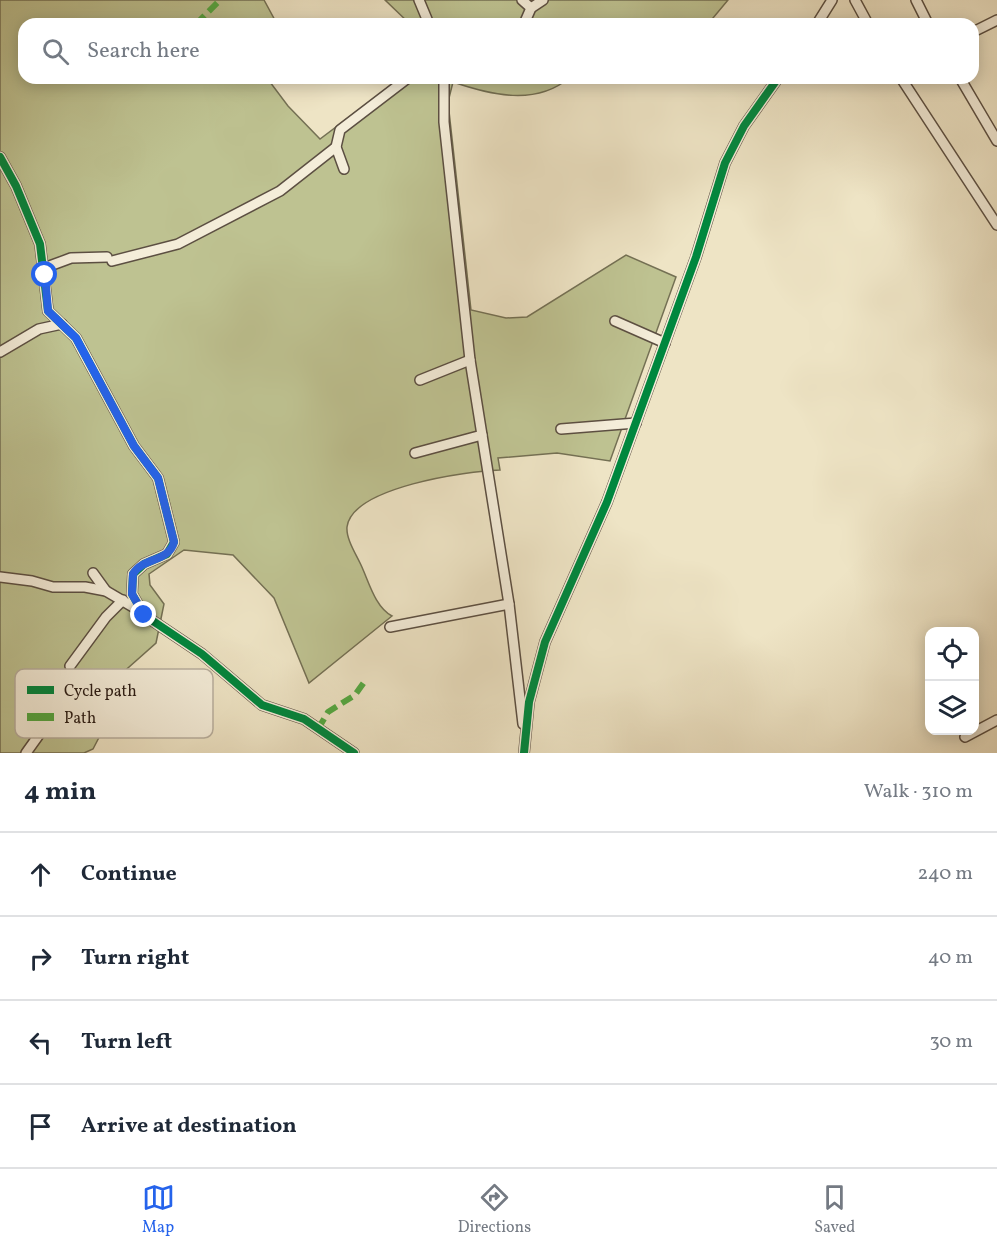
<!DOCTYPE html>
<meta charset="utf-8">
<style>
:root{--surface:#fff;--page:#f2f2f3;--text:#1f2937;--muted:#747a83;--line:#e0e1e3;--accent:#2563eb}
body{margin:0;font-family:Vollkorn,serif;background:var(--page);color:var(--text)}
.controls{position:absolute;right:18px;bottom:18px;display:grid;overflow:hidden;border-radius:12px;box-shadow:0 3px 15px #0003}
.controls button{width:54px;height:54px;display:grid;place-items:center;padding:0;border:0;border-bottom:2px solid var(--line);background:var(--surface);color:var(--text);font:30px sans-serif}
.stop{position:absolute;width:18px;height:18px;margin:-14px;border:4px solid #2563eb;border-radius:50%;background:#fff}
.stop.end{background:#2563eb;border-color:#fff;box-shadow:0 2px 6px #0008}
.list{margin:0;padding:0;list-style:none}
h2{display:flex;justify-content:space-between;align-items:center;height:78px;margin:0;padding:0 24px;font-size:26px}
h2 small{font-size:20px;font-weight:400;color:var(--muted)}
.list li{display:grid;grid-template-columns:39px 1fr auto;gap:18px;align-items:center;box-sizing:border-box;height:84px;padding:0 24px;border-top:2px solid var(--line)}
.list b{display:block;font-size:22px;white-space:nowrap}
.list em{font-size:20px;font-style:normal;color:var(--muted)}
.icon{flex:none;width:33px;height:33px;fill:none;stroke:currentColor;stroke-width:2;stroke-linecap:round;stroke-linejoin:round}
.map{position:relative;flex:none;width:997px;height:753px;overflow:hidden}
.search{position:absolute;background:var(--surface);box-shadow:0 3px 15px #0003;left:18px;right:18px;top:18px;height:66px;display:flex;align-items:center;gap:15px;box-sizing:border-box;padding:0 21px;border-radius:18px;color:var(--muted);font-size:22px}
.sheet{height:414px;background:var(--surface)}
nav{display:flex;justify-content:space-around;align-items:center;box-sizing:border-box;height:84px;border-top:2px solid var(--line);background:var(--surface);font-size:16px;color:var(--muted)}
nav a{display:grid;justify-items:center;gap:3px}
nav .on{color:var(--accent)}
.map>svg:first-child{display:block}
</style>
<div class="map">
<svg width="997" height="753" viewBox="0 0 997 753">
<rect width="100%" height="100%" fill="#eee4c5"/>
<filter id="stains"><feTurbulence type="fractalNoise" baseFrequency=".00333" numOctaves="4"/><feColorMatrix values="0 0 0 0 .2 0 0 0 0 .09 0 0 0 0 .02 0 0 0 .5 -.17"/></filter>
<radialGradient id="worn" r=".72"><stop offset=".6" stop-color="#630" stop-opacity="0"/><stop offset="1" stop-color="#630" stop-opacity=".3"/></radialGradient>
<!-- green -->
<g fill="#bec291" stroke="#747054" stroke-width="1.5">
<path d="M0 0H264L277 24H24V78H267L288 106 320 139 401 78H569C536 106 491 95 453 82L448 102 471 310 506 318 527 317 626 255 676 277 610 461 557 453 498 458 500 470C467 471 352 487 347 527 346 539 356 554 361 565 369 582 375 607 392 616L309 683 274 598 233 555 184 550 149 574 150 585 164 604 156 643 111 683 110 695 118 701 93 749 84 753H0Z"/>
<polygon points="385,0 728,0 708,24 410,24"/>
</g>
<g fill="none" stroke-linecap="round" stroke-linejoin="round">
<!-- minor casing -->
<g stroke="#5c4f42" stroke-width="12">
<g id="minor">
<polyline points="419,0 429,24"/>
<polyline points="522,0 531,8"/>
<polyline points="855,0 868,24"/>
<polyline points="916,0 928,24"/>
<polyline points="524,24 531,8 543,0"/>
<polyline points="817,24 832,0"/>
<polyline points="973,32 997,20"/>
<polyline points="444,78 444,122 470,360 509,604 523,724"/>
<polyline points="901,78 997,225"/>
<polyline points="960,78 997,141"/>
<polyline points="0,157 16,186 40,244 48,311 76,338 134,446 158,478 174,542 167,554 144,564 133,574 132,594 144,615 202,654 262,705 304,719 354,753"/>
<polyline points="344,169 336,147 340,130 408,78"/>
<polyline points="112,261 178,244 280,191 336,147"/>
<polyline points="44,268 71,258 107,257"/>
<polyline points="615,321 665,343"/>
<polyline points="0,352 39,329 62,324"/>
<polyline points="420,380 470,360"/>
<polyline points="561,429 636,423"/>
<polyline points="415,453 482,435"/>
<polyline points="93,573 106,591"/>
<polyline points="0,577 32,581 53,587 85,587 106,591 140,611"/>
<polyline points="390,627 509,604"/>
<polyline points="70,666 106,617 123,600"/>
<polyline points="965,737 997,720"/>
<polyline points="26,753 46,725"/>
<polyline points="524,753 529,702 545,642 607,502 696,257 725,163 744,126 778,78"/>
</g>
</g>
<!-- minor -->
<use href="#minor" stroke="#f4edd9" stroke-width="9"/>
<!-- quiet -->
<g stroke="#54a942" stroke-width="6" stroke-dasharray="12 6" stroke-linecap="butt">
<polyline points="196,24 220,0"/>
<polyline points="318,729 328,712 355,695 365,681"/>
</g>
<!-- cycleway casing -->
<g stroke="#f4edd9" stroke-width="11">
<g id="cycleway">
<polyline points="0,157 16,186 40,244 48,311 76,338 134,446 158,478 174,542 167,554 144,564 133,574 132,594 144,615 202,654 262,705 304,719 354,753"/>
<polyline points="524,753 529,702 545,642 607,502 696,257 725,163 744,126 778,78"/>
</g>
</g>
<!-- cycleway -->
<use href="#cycleway" stroke="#00873e" stroke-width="8"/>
</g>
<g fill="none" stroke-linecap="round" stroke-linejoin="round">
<!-- route -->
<path stroke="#2563eb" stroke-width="8" d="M45 275 48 311 76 338 134 446 158 478 174 542C169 562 143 557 133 574L132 594 144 615"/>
</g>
<!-- legend -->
<rect x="15" y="669" width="198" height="69" rx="9" fill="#f4edd9" stroke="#b8af9e" stroke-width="1.5"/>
<rect x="27" y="686" width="27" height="8" fill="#00873e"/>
<rect x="27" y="713" width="27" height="8" fill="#54a942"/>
<g font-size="16" fill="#2b1d16">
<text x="64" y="696">Cycle path</text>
<text x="64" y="723">Path</text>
</g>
<rect width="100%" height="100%" filter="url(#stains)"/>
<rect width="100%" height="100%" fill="url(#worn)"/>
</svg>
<div class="controls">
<button><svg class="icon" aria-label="locate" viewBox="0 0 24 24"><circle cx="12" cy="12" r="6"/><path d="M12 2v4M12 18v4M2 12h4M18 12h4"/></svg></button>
<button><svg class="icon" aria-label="layers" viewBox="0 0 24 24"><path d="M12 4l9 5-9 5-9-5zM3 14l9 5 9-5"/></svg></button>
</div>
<div class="stop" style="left:45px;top:275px"></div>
<div class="stop end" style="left:144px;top:615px"></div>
<div class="search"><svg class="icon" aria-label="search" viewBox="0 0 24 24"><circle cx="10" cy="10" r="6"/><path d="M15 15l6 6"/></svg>Search here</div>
</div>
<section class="sheet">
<h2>4 min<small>Walk · 310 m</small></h2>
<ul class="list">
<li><svg class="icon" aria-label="ahead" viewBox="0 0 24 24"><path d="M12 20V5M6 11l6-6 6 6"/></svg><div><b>Continue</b></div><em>240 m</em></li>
<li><svg class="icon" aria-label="right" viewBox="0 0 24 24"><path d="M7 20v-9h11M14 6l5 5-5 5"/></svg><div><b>Turn right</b></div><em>40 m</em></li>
<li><svg class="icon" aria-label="left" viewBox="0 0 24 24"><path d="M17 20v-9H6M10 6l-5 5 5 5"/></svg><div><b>Turn left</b></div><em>30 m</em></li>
<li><svg class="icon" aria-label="arrive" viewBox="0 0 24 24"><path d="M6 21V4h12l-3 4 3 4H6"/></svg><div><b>Arrive at destination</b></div></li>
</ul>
</section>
<nav>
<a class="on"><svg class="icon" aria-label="map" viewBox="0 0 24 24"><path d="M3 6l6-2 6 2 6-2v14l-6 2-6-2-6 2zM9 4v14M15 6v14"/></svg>Map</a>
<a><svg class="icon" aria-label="directions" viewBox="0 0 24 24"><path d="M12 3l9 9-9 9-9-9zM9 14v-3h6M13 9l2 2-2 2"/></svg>Directions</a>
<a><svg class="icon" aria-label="saved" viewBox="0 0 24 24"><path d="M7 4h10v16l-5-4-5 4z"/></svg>Saved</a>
</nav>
